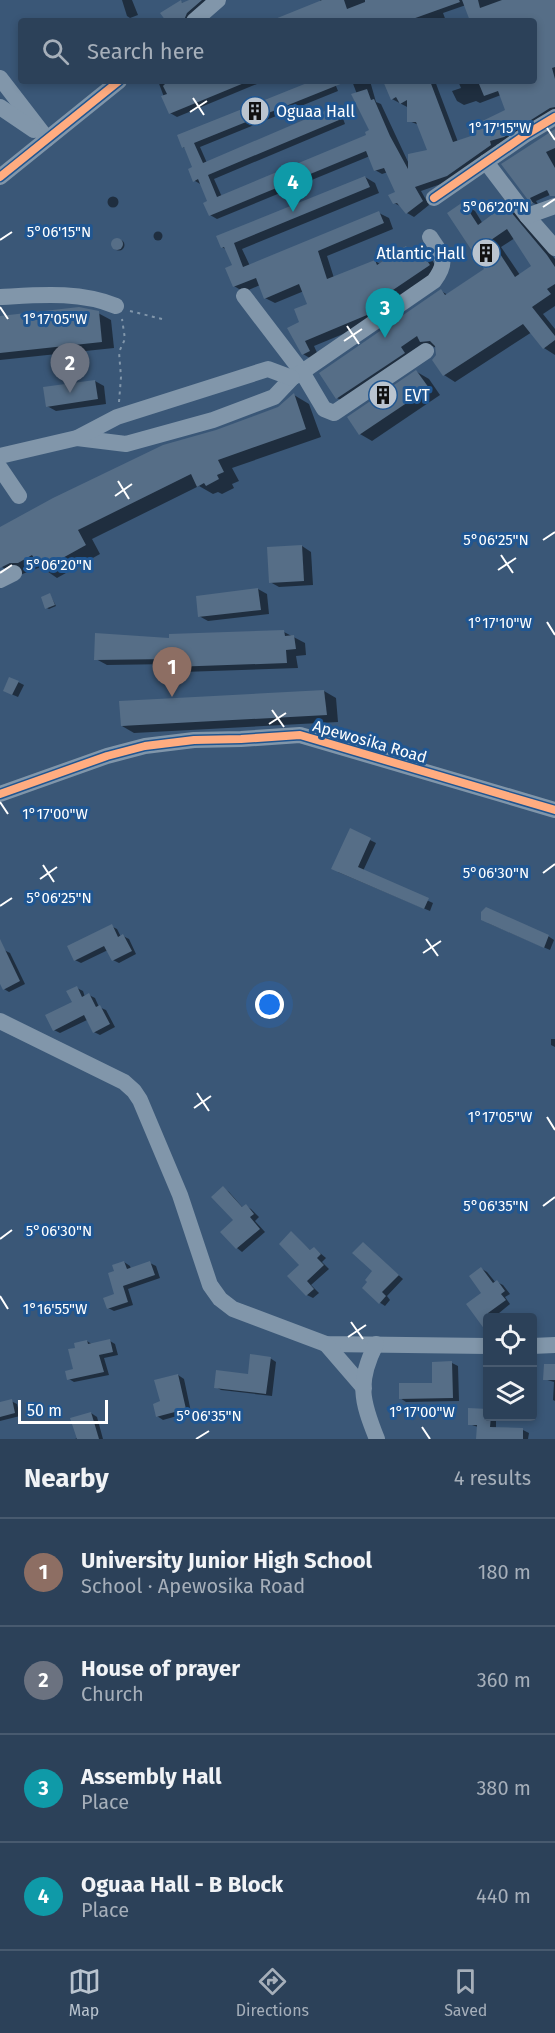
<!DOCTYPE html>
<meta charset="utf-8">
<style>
:root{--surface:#2c4159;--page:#384c62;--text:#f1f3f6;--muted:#a6afba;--line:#485a6f;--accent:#bac4cf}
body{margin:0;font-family:"Fira Sans",sans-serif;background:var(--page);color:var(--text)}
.controls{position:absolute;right:18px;bottom:18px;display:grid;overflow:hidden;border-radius:6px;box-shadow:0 3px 9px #0003}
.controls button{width:54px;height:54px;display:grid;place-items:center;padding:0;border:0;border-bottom:2px solid var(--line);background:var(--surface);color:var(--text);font:30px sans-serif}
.scale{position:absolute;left:18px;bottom:15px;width:90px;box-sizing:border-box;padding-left:6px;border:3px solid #fff;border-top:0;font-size:16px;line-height:21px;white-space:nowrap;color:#fff;-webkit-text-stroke:4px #205691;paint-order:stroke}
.you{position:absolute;left:270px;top:1005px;width:21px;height:21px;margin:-15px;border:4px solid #fff;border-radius:50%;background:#1a73e8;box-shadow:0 0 0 9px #1a73e833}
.badge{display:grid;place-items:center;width:39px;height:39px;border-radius:50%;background:var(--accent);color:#fff;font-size:20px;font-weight:700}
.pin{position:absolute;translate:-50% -50px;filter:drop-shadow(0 2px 3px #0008)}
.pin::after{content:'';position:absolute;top:32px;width:21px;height:18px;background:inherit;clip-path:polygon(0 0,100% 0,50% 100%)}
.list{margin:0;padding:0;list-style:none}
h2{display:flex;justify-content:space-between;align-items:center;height:78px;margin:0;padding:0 24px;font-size:26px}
h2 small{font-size:20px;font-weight:400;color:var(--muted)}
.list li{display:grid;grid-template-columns:39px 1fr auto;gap:18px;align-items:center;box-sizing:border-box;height:108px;padding:0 24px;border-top:2px solid var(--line)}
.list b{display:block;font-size:22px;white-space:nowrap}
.list p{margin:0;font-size:20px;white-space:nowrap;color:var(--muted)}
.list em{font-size:20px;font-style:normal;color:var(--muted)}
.icon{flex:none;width:33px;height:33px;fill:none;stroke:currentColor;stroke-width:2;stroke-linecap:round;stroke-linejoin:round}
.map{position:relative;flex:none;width:555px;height:1439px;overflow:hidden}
.search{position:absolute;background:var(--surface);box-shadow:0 3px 9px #0003;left:18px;right:18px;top:18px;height:66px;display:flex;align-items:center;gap:15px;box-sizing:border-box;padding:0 21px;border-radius:6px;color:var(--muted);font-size:22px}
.sheet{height:510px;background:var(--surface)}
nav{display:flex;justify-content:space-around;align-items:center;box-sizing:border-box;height:84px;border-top:2px solid var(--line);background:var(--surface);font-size:16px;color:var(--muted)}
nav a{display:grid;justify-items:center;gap:3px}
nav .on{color:var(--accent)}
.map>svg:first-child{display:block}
</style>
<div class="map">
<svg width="555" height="1439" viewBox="0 0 555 1439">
<rect width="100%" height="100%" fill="#3a5777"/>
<!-- shadow -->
<g fill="#0007" fill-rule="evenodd">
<polygon points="122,0 132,0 138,15 130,18 127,16"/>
<polygon points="193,0 206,0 190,21 167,21 163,13 181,2 184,4"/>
<polygon points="320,0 555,0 555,112 511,140 496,145 498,149 455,179 421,191 429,205 414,217 407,213 402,207 394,203 397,193 388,172 382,174 375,170 370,156 217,219 210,215 209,202 202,185 195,181 194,168 187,149 183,147 316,81 334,81 338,91 200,147 207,163 334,109 341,113 345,124 214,179 222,197 368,136 371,131 352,81 370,81 376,102 381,104 409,164 429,151 419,125 409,121 409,108 392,99 385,81 435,81 458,142 473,137 507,111 501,95 480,103 476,101 464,105 457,101 452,91 461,88 458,81 534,81 534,21 472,21 466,5 443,13 446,21 273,21 321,2"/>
<polygon points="158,81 264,81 177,117 170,113"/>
<polygon points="555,131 555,196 552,194 536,201 539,206 532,202 503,165"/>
<polygon points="365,177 375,183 379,193 242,249 250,266 379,213 389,218 393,229 327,256 334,278 375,261 380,264 406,248 413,252 418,248 428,254 439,271 377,320 314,346 319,357 313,360 303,354 301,322 309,304 304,291 275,303 265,298 260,285 244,292 234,286 234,266 227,250 222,247"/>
<circle cx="113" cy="202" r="5.5"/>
<path d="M463 204 475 211 483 224 505 207 517 213 555 259V306L543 314 555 329V355L544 348 532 332 455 382 444 375 437 348 426 344 349 404 337 398 441 291 448 295 486 269ZM515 238 533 266 520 275 501 247Z"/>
<circle cx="158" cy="236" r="4.5"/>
<circle cx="119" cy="245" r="5.5"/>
<polygon points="98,313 111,320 114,348 0,360 0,318"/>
<polygon points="417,372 429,379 440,395 372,441 360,434 349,417"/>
<polygon points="95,381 104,386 106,404 56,411 47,406"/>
<polygon points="294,395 309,404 321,437 232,468 239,481 232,484 234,488 222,494 218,492 213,494 199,486 92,539 100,554 57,578 41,567 17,576 2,567 0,529 216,432 278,408"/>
<polygon points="302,546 311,552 313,585 279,587 270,582"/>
<polygon points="258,589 267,594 269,614 208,621 199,616"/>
<polygon points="50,595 56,606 49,609 47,608"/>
<polygon points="284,632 305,643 306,655 296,656 298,668 183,672 172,664 107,665 96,659 170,639"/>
<polygon points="18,682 24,685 18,697 11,694"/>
<polygon points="324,691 336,698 338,722 134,733 122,726"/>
<polygon points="350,830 376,843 363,871 433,903 430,911 338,872"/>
<polygon points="488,923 548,936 554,940 550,950"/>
<polygon points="111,926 117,929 121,937 123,936 129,939 136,954 119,963 113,960 108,950 81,963 75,960"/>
<polygon points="4,950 10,953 25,984 9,992 4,989 0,981 0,952"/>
<polygon points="77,988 83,991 85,997 89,995 95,998 99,1007 106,1010 115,1027 100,1035 94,1032 87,1020 60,1033 54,1030 74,1002"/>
<polygon points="551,1039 555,1039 555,1047 551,1045"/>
<polygon points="223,1188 229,1192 243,1208 246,1206 251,1209 259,1217 255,1221 265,1232 242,1252 237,1248 235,1220"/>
<polygon points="291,1233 311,1251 314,1248 326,1258 322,1262 329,1269 311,1285 319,1293 313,1298 307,1295 301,1265"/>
<polygon points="363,1244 403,1279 387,1296 390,1300 385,1306 379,1302 374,1271"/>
<polygon points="124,1262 130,1266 131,1269 150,1263 156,1266 160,1278 128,1289 133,1305 114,1311 108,1308 116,1295"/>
<polygon points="482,1269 487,1272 496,1283 497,1282 503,1285 510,1294 505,1297 510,1304 493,1318 488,1318"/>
<polygon points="87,1341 93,1345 110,1341 115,1344 118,1355 104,1358 109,1375 74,1382 69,1379 74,1370 77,1349"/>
<polygon points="270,1358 276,1362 272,1396 221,1390 216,1387 249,1376"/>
<polygon points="452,1363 458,1366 459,1401 406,1402 400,1398 434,1384"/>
<polygon points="555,1366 555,1401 553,1400 554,1382 544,1379"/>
<polygon points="178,1375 184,1379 191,1412 163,1420 157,1416 162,1403"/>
<polygon points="11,1401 17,1404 20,1416 0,1421 0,1404"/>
<polygon points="91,1413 97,1417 103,1439 75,1439 78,1438"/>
<polygon points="488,1416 496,1416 496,1429 523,1430 529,1433 528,1439 478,1439 478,1427 469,1424"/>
</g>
<!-- building -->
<g fill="#566e87" fill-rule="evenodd">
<polygon points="181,0 182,3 189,0 202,0 187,13 184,20 166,21 160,13"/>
<polygon points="322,0 344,0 347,9 365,2 365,0 459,0 460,2 407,21 270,21"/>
<polygon points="462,0 478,0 480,8 502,0 555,0 555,67 552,68 555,79 555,107 550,108 504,137 490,141 491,145 447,176 415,187 423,201 406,214 397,203 393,204 388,195 395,192 384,168 374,171 366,151 209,216 203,203 207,201 198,179 193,182 188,169 192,167 184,147 182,148 177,135 312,81 348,81 194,143 203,163 334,107 339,120 208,175 217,197 366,135 365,132 369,130 351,94 367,89 371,100 374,99 390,136 408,169 408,154 427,150 416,122 407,122 407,100 400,104 396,97 391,100 383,81 430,81 453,142 471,136 468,128 505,110 498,91 484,96 479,84 487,81 534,81 534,21 470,21"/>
<polygon points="164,81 249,81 169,114 161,96 167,94 163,86 165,84"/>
<polygon points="555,129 555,148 546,152 555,168 555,196 550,196 547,190 530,198 533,203 531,204 501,164"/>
<polygon points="365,176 370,187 234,243 243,267 379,211 384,223 318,251 327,279 375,260 377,265 406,246 410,252 418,247 430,265 390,292 392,297 367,315 305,341 310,351 302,355 287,328 299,322 294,309 307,304 299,284 264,299 256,278 233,287 225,268 232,265 224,247 221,248 216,236"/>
<path d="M463 202 478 225 505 205 547 255 555 267V284L547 289 551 294 532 307 555 336V340L543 349 523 324 443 376 432 360 436 355 435 346 430 341 420 342 417 336 401 347 405 353 336 399 319 373 441 289 445 295 484 269 447 213ZM507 229 531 266 515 277 491 240Z"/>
<circle cx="117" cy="244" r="6"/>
<polygon points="79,307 99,311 102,342 0,353 0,316"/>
<polygon points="416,370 429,388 359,435 347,417"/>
<polygon points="95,380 98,399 46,407 43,387"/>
<polygon points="294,393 306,429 218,460 224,472 217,475 219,479 206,486 204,483 197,487 191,474 78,530 86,545 41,570 32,555 18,563 10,563 0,568 0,527 53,498 163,445 216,430 278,407"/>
<polygon points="302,545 304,581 269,583 267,547"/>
<polygon points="258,588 261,610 198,617 196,596"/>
<polygon points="50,593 55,605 45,609 41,597"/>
<polygon points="284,630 285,636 294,635 296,649 286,650 287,663 171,667 170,659 94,660 95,633 169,638 169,634"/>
<polygon points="9,677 19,681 12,695 3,691"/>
<polygon points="324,690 327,715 121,726 119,701"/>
<polygon points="350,828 371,838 358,867 429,898 424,909 331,869"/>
<polygon points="486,907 549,935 544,948 481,920 481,912"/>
<polygon points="112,924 118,937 123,934 132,951 112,961 104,946 74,961 67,946"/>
<polygon points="0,939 20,981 3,990 0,984"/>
<polygon points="77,986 82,997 89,993 96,1007 100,1005 110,1024 93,1033 84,1015 53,1031 45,1015 72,1002 66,991"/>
<polygon points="223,1186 242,1207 246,1204 254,1214 250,1217 260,1229 236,1249 220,1232 233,1220 211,1197"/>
<polygon points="291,1231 310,1250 314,1247 321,1254 317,1258 324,1265 307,1281 314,1289 306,1296 287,1276 299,1265 279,1244"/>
<polygon points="363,1242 399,1275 382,1292 386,1296 379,1304 362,1288 367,1282 365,1280 372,1271 352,1253"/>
<polygon points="124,1261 127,1269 150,1261 155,1275 123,1286 128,1302 107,1309 103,1298 114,1294 108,1273 114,1271 112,1265"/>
<polygon points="481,1267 493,1283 497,1280 505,1291 501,1294 506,1300 488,1313 488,1334 466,1304 481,1293 469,1276"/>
<polygon points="110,1339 113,1352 99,1355 104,1372 67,1380 65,1371 73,1369 68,1349 75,1348 74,1343 87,1340 88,1344"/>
<polygon points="250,1354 271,1357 266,1394 214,1388 216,1370 248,1374"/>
<polygon points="452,1361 453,1398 399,1399 399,1383 432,1383 432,1362"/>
<polygon points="544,1364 555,1364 555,1380 543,1380"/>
<polygon points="178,1374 186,1409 156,1417 153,1404 160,1401 154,1380"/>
<polygon points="12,1399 15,1413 0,1417 0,1402"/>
<polygon points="468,1408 488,1409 488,1416 491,1416 490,1427 523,1428 523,1439 476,1439 477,1425 468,1425"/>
<polygon points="91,1412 99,1439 77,1439 70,1418"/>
</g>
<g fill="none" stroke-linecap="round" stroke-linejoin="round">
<!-- path -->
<g stroke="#8196aa" stroke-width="2" stroke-dasharray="3 4.5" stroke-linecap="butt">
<polyline points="130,311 162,319"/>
<polyline points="119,402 121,377 119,352 125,339 122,319"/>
</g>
<!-- minor -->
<g stroke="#8196aa" stroke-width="16">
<polyline points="194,21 218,0"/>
<polyline points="0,78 47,139"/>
<polyline points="0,107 34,130"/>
<polyline points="486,162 527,216 555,248"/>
<polyline points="0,177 119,81"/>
<polyline points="434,198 525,135 555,117"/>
<polyline points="527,216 555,206"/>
<path d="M244 296 302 372 434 281C449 261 442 255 430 237"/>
<path d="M0 297C39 295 79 291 116 306"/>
<polyline points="77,438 126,444 213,420 274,397 292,378 302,372 324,409 334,413 426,351"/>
<polyline points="0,456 77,438 117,417 268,369 292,378"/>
<polyline points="0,468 19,496"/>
<polyline points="0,580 14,573"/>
<polyline points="0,794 107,756 145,746 194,740 241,739 300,735 555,810"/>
<polyline points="0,1021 124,1082 134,1091 140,1100 180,1195 210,1285 220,1299 233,1309 326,1344 488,1346"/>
<polyline points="326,1344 364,1388"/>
<path d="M376 1344C357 1382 361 1400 377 1439"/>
<polyline points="532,1346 555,1345"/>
</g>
<!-- cycleway casing -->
<g stroke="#205691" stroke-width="11">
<g id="cycleway">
<polyline points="0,177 119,81"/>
<polyline points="434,198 525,135 555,117"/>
<polyline points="0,794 107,756 145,746 194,740 241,739 300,735 555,810"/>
</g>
</g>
<!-- cycleway -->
<use href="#cycleway" stroke="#ffac80" stroke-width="8"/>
</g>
<!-- ticks -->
<path fill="none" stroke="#fff" stroke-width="2" d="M193 98 204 115M190 112 207 101M547 128 555 140M543 207 555 199M0 240 12 232M0 307 8 319M347 326 359 344M344 341 362 329M118 481 129 499M115 496 132 484M543 540 555 532M501 555 513 573M498 570 516 558M0 573 12 565M547 622 555 635M272 710 284 727M269 724 286 713M0 802 8 814M43 865 54 882M543 873 555 864M40 879 57 867M0 906 12 898M426 939 438 956M423 953 441 941M197 1093 209 1111M194 1108 211 1096M547 1117 555 1130M543 1206 555 1197M0 1239 12 1230M0 1296 8 1309M351 1322 363 1339M348 1337 366 1325M422 1427 430 1439M196 1439 209 1431"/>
<!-- icons -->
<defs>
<g id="building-disc" transform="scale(1.5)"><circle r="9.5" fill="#bac4cf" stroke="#205691"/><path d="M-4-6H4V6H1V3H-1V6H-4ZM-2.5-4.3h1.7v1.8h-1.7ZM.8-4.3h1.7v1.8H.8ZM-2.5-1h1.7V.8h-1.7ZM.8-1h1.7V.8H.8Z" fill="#111"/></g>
</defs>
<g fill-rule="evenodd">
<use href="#building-disc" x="255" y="111"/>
<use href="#building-disc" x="486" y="253"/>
<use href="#building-disc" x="383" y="395"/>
</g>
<g text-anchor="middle" stroke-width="6" stroke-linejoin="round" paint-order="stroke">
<!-- poi labels -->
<g font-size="16" fill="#fff" stroke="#205691" text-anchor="start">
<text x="276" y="117">Oguaa Hall</text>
<text x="465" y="259" text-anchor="end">Atlantic Hall</text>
<text x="404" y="401">EVT</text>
</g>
<!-- street labels -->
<g font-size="16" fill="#fff" stroke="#205691">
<text transform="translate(370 741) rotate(16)" y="6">Apewosika Road</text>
</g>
</g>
<g font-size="15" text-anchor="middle" fill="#fff" stroke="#205691" stroke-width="6" stroke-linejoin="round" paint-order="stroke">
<text x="500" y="133">1°17'15"W</text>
<text x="496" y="212">5°06'20"N</text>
<text x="59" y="237">5°06'15"N</text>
<text x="55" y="324">1°17'05"W</text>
<text x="496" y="545">5°06'25"N</text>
<text x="59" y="570">5°06'20"N</text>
<text x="500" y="628">1°17'10"W</text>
<text x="55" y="819">1°17'00"W</text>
<text x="496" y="878">5°06'30"N</text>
<text x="59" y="903">5°06'25"N</text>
<text x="500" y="1122">1°17'05"W</text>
<text x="496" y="1211">5°06'35"N</text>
<text x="59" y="1236">5°06'30"N</text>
<text x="55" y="1314">1°16'55"W</text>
<text x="422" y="1417">1°17'00"W</text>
<text x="209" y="1421">5°06'35"N</text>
</g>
</svg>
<div class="controls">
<button><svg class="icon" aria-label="locate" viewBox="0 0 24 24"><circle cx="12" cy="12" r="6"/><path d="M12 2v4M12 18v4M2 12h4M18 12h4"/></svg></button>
<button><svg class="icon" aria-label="layers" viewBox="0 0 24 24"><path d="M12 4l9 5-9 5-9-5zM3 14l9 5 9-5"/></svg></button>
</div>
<div class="scale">50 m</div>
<div class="you"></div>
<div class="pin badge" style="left:172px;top:697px;background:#8d6e63">1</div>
<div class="pin badge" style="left:70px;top:393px;background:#6b7280">2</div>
<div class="pin badge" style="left:385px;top:338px;background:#0f9aa8">3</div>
<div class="pin badge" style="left:293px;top:212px;background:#0f9aa8">4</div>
<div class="search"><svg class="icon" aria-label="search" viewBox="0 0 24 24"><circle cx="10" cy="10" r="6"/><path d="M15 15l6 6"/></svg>Search here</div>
</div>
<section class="sheet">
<h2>Nearby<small>4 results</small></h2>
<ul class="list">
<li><span class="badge" style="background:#8d6e63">1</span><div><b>University Junior High School</b><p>School · Apewosika Road</p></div><em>180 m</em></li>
<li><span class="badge" style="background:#6b7280">2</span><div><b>House of prayer</b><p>Church</p></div><em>360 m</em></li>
<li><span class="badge" style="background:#0f9aa8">3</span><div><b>Assembly Hall</b><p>Place</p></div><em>380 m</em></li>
<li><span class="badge" style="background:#0f9aa8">4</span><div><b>Oguaa Hall - B Block</b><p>Place</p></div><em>440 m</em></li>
</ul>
</section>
<nav>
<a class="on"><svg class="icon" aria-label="map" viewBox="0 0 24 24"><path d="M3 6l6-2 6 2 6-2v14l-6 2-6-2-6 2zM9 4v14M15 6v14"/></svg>Map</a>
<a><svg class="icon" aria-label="directions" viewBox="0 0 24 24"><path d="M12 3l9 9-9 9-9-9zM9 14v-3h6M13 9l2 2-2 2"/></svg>Directions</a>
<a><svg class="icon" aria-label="saved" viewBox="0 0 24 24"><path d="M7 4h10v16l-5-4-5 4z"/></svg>Saved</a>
</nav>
